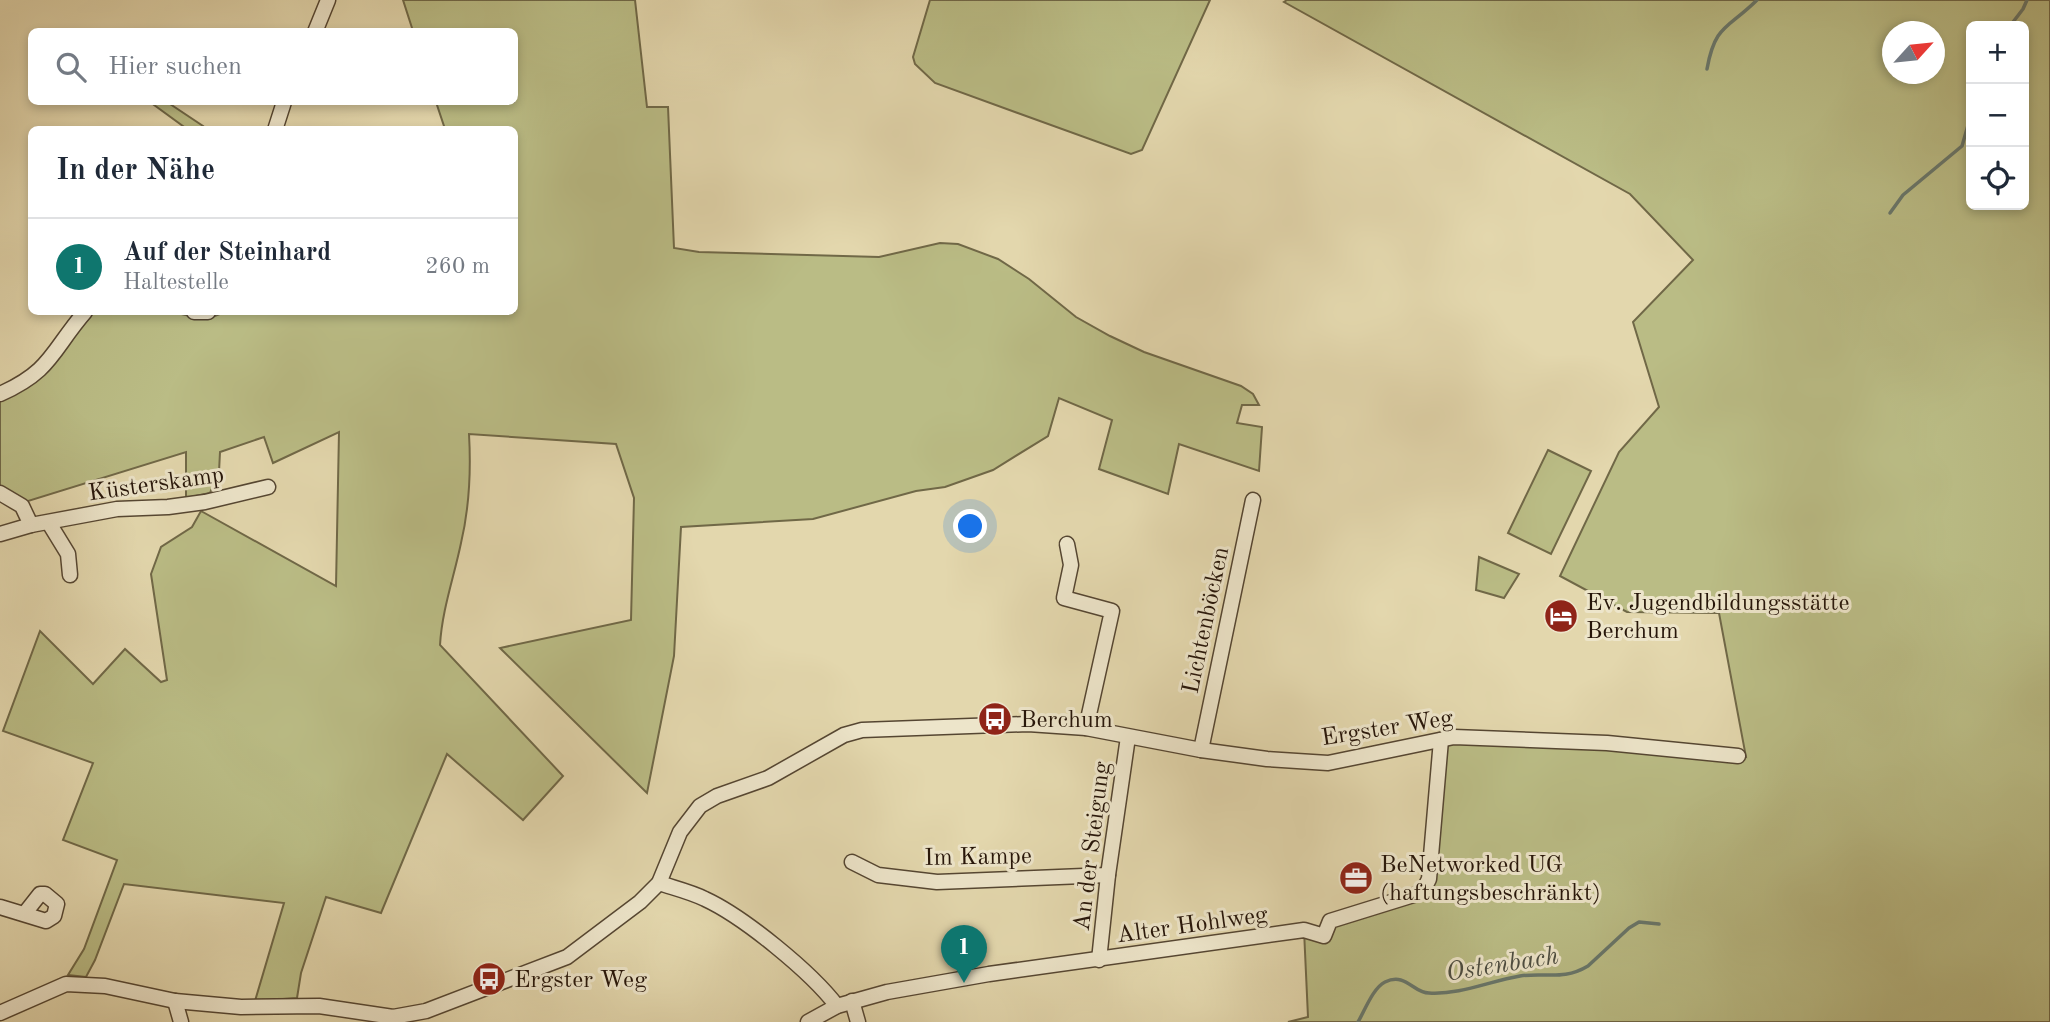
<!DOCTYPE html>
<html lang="de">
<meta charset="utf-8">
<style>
:root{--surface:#fff;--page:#f6f6f7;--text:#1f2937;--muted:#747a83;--line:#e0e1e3;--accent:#0f766e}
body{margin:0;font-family:"Old Standard TT",serif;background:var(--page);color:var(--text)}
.controls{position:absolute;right:21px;top:21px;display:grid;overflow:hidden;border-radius:10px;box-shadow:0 4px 10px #0003}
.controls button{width:63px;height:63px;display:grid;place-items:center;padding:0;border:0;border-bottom:2px solid var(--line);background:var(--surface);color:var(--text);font:35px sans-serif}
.compass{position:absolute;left:1882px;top:21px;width:63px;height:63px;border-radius:50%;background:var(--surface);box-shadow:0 4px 10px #0003;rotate:63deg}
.you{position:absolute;left:971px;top:527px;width:24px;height:24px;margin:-18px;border:5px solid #fff;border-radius:50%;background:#1a73e8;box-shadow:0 0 0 10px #1a73e833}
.badge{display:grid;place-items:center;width:46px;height:46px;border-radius:50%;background:var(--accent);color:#fff;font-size:23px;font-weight:700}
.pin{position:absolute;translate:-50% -58px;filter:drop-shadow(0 2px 4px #0008)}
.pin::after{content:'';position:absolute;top:37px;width:24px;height:21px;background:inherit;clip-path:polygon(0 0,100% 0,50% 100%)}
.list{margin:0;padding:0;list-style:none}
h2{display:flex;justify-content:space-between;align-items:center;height:91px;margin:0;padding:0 28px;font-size:30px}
h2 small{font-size:23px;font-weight:400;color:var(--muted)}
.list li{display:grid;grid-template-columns:46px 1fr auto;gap:21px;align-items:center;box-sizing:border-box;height:98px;padding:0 28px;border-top:2px solid var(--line)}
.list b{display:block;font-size:26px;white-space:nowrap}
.list p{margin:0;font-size:23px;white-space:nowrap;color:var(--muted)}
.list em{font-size:23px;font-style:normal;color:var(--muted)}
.icon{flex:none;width:38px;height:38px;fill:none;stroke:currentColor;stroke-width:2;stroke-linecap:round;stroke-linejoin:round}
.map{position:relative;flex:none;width:2050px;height:1022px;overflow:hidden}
.search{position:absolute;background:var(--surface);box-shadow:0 4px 10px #0003;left:28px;top:28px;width:490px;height:77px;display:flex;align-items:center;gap:18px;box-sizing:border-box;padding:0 24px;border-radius:10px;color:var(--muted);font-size:26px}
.panel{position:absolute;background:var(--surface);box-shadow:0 4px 10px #0003;left:28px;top:126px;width:490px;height:189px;border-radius:10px}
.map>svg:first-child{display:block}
</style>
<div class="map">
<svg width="2050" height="1022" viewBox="0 0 2050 1022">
<rect width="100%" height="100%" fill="#e3d7ad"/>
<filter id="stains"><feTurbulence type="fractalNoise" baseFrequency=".00286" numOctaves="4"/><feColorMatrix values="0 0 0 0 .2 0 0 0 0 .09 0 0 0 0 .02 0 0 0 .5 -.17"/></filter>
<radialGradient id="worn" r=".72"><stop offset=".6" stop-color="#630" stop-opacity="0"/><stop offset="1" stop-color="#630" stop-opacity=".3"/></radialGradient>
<!-- green -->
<g fill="#babc85" stroke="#706847" stroke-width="2" fill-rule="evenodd">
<path d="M403 0H635L647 107H668L674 248 699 252 879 257 940 243 958 244 998 259 1029 279 1076 317 1110 336 1144 352 1241 386 1253 394 1259 405H1242L1237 423 1262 427 1259 471 1179 444 1168 494 1099 469 1112 420 1059 398 1048 436 993 470 945 487 916 491 813 519 681 527 674 656 647 793 500 648 631 620 634 498 616 444 469 434C471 469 469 509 461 543 454 577 442 610 440 645L563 776 523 820 447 754 381 913 326 897 301 973 297 998 255 1001 284 903 124 884 95 960 86 977 68 975 84 949 117 860 63 840 93 763 3 731 40 631 93 684 125 649 161 682 167 680 151 574 161 547 192 527 201 511 336 586 339 432 273 463 264 437 220 452 219 472 210 493 186 498V452L25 502 0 490V398L92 312H173L198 318 212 317 225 312H514V130L445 129 436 102H514V32L413 31Z"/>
<polygon points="930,0 1210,0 1142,150 1131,154 935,83 915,64 913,57"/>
<path d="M1287 0H2050V1022H1288L1308 1017 1304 930 1324 936 1330 921 1424 889 1441 740 1607 743 1746 757 1719 613 1627 612 1560 576 1619 452 1659 407 1633 322 1693 260 1630 194 1284 2ZM1971 26H2024V205H1971ZM1892 32H1934V74H1892Z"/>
<polygon points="150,102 167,102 203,126 201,129 187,129"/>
<polygon points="1548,450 1591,471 1551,554 1508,533"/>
<polygon points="1479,557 1519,574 1504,598 1476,590"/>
</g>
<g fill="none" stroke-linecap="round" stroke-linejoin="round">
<!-- stream -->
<g stroke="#69776b" stroke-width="3.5">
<polyline points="2010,26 2023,9 2027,0"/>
<path d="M1707 69C1715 24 1728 29 1757 0"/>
<polyline points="1890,213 1903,195 1962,146 1971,115"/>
<path d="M1358 1022C1365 1010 1373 988 1385 982 1406 972 1413 993 1429 993 1460 995 1490 981 1520 976 1546 972 1563 981 1588 966L1629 928 1639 922 1659 924"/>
</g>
<!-- minor casing -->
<g stroke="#554632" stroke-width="17">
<g id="minor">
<polyline points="315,32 328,0"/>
<polyline points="275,130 284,102"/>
<polyline points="194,312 208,312"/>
<path d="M0 394C52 371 52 350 85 312"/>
<polyline points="0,493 22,506 31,525 0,534"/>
<polyline points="49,523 68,554 70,575"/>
<polyline points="31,525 117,509 168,507 205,502 268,487"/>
<polyline points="1067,544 1071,565 1064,598 1112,611 1086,728"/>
<polyline points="1201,750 1253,500"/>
<polyline points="852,862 878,875 937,882 1108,875"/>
<path d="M659 883C674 888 691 892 705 899 744 917 811 972 837 1006"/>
<polyline points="0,907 46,921 54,916 57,904 45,894 40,894 25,913"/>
<polyline points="1099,960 1108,875 1128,737"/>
<polyline points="175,1001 181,1022"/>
<polyline points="852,1001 858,1022"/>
<polyline points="0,1013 66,984 105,986 175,1001 241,1007 319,1006 393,1017 426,1011 567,957 640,902 659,883 680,832 700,806 717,796 768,778 844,735 862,730 1028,724 1086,728 1201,750 1267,759 1328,763 1454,737 1607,743 1738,756"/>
<polyline points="808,1022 837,1006 887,992 989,974 1304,930 1324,936 1330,921 1417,894 1424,889 1429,879 1441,740"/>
</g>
</g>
<!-- minor -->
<use href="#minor" stroke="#ede5ca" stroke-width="14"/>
</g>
<!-- icons -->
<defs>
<g id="hotel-disc" transform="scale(1.75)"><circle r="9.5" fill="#8f2418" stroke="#ede5ca"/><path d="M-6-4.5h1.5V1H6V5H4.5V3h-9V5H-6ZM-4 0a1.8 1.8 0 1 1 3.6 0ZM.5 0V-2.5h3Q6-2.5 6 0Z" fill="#fff"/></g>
<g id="bus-disc" transform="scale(1.75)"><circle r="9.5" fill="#8f2418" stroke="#ede5ca"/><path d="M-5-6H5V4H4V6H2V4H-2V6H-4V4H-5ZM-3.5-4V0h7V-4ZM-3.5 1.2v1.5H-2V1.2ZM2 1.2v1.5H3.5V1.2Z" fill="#fff"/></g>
<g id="office-disc" transform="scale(1.75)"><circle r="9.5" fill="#8f2418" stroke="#ede5ca"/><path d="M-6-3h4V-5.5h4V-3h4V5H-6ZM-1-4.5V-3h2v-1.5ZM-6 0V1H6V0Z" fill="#fff"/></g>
</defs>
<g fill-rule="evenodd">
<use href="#hotel-disc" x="1561" y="616"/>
<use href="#bus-disc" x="995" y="719"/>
<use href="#office-disc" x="1356" y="878"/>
<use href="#bus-disc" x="489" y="979"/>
</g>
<g text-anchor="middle" stroke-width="6" stroke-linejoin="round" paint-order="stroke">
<!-- street labels -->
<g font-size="24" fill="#261509" stroke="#ede5ca">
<text transform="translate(156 483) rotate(-8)" y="8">Küsterskamp</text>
<text transform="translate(1205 620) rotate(-78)" y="8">Lichtenböcken</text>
<text transform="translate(1387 727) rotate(-9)" y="8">Ergster Weg</text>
<text transform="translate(1091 846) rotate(-83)" y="8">An der Steigung</text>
<text transform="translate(978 856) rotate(-1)" y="8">Im Kampe</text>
<text transform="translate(1192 924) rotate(-8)" y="8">Alter Hohlweg</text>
</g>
<!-- poi labels -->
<g font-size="24" fill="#261509" stroke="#ede5ca" text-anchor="start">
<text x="1586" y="610">Ev. Jugendbildungsstätte<tspan x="1586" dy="28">Berchum</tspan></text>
<text x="1020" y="727">Berchum</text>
<text x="1380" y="872">BeNetworked UG<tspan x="1380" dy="28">(haftungsbeschränkt)</tspan></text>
<text x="514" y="987">Ergster Weg</text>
</g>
<!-- water labels -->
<g font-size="26" font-style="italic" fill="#4d4e42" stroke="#ede5ca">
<text transform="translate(1502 963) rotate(-9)" y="9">Ostenbach</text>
</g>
</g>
<rect width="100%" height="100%" filter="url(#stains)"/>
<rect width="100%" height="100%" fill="url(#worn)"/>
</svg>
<div class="controls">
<button>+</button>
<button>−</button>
<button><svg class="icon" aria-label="locate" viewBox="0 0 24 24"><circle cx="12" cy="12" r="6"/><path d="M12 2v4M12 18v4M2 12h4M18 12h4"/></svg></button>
</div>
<svg class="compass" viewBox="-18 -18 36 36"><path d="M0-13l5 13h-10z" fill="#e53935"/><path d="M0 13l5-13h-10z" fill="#747a83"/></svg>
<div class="you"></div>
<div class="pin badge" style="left:964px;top:983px">1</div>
<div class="search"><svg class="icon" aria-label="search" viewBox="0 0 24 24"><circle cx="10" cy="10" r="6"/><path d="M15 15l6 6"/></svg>Hier suchen</div>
<section class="panel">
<h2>In der Nähe<small></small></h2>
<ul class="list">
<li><span class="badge">1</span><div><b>Auf der Steinhard</b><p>Haltestelle</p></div><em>260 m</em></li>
</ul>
</section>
</div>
